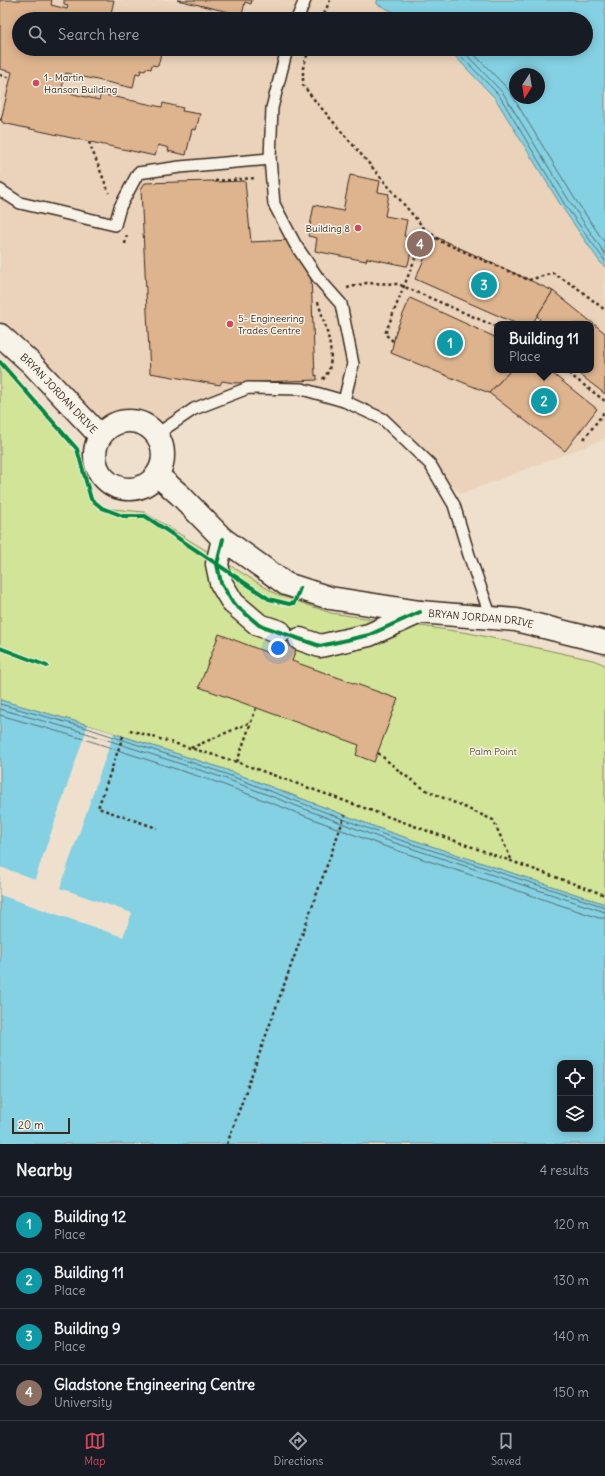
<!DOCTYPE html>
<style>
:root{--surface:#171b24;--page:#20242c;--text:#f1f3f6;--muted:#9ea1a6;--line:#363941;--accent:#d1495b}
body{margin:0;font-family:Delius,sans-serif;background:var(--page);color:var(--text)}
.controls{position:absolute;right:12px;bottom:12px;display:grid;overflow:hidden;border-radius:8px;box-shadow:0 2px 10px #0003}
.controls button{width:36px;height:36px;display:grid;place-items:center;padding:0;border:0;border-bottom:1px solid var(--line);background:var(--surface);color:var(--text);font:20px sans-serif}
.compass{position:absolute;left:509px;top:68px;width:36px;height:36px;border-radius:50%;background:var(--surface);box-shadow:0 2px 10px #0003;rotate:192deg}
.scale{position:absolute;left:12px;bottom:10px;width:58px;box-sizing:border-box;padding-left:4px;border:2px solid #3b2a1e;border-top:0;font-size:11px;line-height:14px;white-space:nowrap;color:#3b2a1e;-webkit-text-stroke:3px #f7f3e8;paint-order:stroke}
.you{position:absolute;left:278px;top:648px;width:14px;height:14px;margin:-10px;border:3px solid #fff;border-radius:50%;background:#1a73e8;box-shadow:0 0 0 6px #1a73e833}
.badge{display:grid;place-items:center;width:26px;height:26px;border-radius:50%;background:var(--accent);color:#fff;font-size:13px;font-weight:700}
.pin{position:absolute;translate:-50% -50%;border:2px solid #fff;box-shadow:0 1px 4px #0006}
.popup{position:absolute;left:494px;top:321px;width:100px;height:52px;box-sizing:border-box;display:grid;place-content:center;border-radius:8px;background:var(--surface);filter:drop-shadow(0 1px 3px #0005);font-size:13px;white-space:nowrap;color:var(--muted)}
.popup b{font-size:15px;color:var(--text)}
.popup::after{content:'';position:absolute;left:50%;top:100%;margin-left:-8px;border:8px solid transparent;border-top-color:var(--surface)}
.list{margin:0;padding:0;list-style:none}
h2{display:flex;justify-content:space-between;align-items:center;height:52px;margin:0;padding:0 16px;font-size:17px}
h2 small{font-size:13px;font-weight:400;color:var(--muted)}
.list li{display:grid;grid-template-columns:26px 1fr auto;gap:12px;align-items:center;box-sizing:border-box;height:56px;padding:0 16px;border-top:1px solid var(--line)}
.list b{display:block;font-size:15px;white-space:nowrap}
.list p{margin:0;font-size:13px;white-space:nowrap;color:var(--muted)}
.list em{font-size:13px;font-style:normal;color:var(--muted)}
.icon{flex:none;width:22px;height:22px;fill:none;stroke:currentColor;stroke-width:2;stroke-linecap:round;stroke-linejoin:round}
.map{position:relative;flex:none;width:605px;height:1144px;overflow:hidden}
.search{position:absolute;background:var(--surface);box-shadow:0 2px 10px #0003;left:12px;right:12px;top:12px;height:44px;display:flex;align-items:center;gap:10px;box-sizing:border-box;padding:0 14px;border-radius:22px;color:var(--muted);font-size:15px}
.sheet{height:276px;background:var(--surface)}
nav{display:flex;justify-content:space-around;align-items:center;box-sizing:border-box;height:56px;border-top:1px solid var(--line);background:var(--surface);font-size:11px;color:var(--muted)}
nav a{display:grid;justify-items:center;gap:2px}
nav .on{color:var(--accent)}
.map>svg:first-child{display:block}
</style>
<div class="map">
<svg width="605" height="1144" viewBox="0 0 605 1144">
<rect width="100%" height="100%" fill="#efe0cd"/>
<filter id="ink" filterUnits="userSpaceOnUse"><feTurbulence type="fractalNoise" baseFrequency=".025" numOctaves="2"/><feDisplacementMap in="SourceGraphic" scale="8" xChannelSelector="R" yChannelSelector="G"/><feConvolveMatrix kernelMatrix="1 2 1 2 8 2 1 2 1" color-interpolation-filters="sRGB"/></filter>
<g filter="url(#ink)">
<!-- built -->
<path fill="#ead3ba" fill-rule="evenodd" d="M0 0H377V4L408 19H19V49H448L495 98 600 262 605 267V439L461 494 383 419 302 389 248 388 157 434 147 425 135 420 122 421 110 426 100 436 0 335ZM497 324H591V370H497Z"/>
<!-- green -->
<polygon fill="#d1e498" stroke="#86875b" points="0,362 77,449 91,498 102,508 144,512 276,594 331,613 469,633 593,660 605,665 605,904 386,831 224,769 88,725 0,700"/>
<!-- water -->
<g fill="#84d1e3" stroke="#678e94" fill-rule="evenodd">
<path d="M377 0H605V267L600 262 562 207 495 98 448 49H586V19H408L377 4ZM515 74H539V98H515Z"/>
<path d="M0 700 88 725 224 769 386 831 605 904V1144H0ZM560 1063H590V1129H560Z"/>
</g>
<!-- pier -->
<polygon fill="#efe0cd" points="88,725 114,733 60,888 132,913 123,937 0,895 0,867 35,879"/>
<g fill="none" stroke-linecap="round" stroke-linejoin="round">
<!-- shore -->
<g stroke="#586d6d" stroke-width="1">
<polyline points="454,49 499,95 565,205 605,261"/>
<polyline points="461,49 503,93 570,202 605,254"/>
<polyline points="469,49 508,89 575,199 605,243"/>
<polyline points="0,704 87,728 223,773 385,835 605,907"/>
<polyline points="0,709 86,733 221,777 383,839 605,912"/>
<polyline points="0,715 84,739 219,783 381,845 599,918 605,918"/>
</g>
</g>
<!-- building -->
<g fill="#ddb48e" stroke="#3b2a1e">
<polygon points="0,0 52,0 51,5 67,9 68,5 64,4 64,0 114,0 110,18 113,19 19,19 19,49 162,49 158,66 152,65 151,69 146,68 145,71 141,70 140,74 136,73 133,88 66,73 61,91 99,100 101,94 162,107 163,103 183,108 182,111 200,114 196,130 192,129 186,155 168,151 169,148 158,145 155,156 3,123 1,120 12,72 0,69"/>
<polygon points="177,0 252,0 251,4 245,2 242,15"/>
<polygon points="350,175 380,181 378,192 389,194 385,216 407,220 404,236 411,237 410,241 413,242 408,265 406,266 367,258 366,261 315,251 317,238 308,236 314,205 343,211"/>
<polygon points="213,181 214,182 245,181 251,242 290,240 311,275 315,376 317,375 317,380 234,383 222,381 220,385 150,373 141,189 145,183"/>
<polygon points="436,237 553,291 532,324 517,324 415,279 430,247 432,248"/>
<polygon points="553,291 605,333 605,394 574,370 591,370 591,324 537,324 540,319 537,316"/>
<polygon points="410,298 497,338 497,370 511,370 489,393 391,353 396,331"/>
<polygon points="511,370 548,370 597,409 565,451 489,393"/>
<polygon points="282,625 302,632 292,661 398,699 374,762 356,755 359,745 199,687 219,634 271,654"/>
</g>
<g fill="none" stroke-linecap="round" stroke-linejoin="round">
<!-- lane casing -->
<g stroke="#3b2a1e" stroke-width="14">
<g id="lane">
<polyline points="297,19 305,0"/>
<polyline points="287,49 272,108 270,159 274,204 295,244 318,278 341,304 353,364 344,401"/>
<polyline points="0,190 20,203 115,225 120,207 138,173 180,167 270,159"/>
<polyline points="157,434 194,409 248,388 302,389 344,401 383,419 430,464 454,505 469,555 491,617"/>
</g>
</g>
<!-- street casing -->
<g stroke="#3b2a1e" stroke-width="25">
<g id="street">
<polyline points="223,539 217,564 221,583 233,603 259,625 280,632"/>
<polyline points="300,639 320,646 369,635 420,612"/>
</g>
</g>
<!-- secondary casing -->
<g stroke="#3b2a1e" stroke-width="25">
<g id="secondary">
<path id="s1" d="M0 335 31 363 100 436"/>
<circle cx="129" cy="455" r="34"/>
<path id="s2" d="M157 475 180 495 223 539 286 584 330 598 420 612 516 620 605 642"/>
</g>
</g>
<!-- path -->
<g stroke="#3b2a1e" stroke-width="2.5" stroke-dasharray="3 3" stroke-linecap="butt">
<polyline points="322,19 330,0"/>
<polyline points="309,49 303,68 303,85 312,97 424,228 442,242 529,280 553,273 576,287 605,310"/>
<polyline points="0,75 11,78"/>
<polyline points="0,119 1,120"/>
<polyline points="89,142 109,193"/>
<polyline points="215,181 256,178"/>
<polyline points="431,239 434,243"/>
<polyline points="125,244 127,234"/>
<polyline points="347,288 366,283 398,284 497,327"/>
<path d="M318 302C324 323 341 363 322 380"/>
<polyline points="393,341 385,334 416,256 431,239 431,234"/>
<polyline points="564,370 605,401"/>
<polyline points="584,439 605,411"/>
<polyline points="130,730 237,762 605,895"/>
<polyline points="123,736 98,808 157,828"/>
<polyline points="191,748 251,722"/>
<polyline points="378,753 403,774 426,790 493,820 512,861"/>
<polyline points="237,762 256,708"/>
<polyline points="227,1144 345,815"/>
</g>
<!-- lane -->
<use href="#lane" stroke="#f7f3e8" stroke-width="11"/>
<!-- street -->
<use href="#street" stroke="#f7f3e8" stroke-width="22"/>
<!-- secondary -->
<use href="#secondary" stroke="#f7f3e8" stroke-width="22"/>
<!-- cycleway casing -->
<g stroke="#f7f3e8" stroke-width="6">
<g id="cycleway">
<polyline points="0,362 77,449 91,499 102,508 123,516 145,516 269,599 289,604 294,603 300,588"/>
<polyline points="223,539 217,564 221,583 233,603 259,625 320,646 369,635 420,612"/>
<polyline points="0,648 47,666"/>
</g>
</g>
<!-- cycleway -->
<use href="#cycleway" stroke="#00873e" stroke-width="4"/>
</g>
</g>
<!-- markers -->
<g fill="#d1495b" stroke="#f7f3e8" stroke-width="1.5">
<circle cx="36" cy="83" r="4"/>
<circle cx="358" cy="228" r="4"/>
<circle cx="230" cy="324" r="4"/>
</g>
<g text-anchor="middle" stroke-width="3" stroke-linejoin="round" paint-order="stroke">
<!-- poi labels -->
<g font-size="10" fill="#3b2a1e" stroke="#f7f3e8" text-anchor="start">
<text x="44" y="81">1- Martin<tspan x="44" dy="12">Hanson Building</tspan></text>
<text x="350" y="232" text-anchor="end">Building 8</text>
<text x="238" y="322">5- Engineering<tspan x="238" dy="12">Trades Centre</tspan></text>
</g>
<!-- street labels -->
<g font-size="10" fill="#3b2a1e" stroke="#f7f3e8">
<text dy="4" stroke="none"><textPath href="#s1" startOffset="83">BRYAN JORDAN DRIVE</textPath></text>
<text dy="4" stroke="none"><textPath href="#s2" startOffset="368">BRYAN JORDAN DRIVE</textPath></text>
</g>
<!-- park labels -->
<g font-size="10" fill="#594f36" stroke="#f7f3e8">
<text x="493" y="755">Palm Point</text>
</g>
</g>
</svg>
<div class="controls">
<button><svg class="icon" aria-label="locate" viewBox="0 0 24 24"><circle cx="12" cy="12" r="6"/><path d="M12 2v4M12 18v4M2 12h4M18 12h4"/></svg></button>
<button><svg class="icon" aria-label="layers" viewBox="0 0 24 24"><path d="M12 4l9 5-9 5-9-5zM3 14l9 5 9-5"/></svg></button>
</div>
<svg class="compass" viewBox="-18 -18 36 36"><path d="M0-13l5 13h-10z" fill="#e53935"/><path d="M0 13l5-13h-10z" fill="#9ea1a6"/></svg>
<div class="scale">20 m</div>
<div class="you"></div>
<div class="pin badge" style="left:450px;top:343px;background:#0f9aa8">1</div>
<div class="pin badge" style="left:544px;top:401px;background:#0f9aa8">2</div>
<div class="popup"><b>Building 11</b>Place</div>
<div class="pin badge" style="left:484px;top:285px;background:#0f9aa8">3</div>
<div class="pin badge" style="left:420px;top:244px;background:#8d6e63">4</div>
<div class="search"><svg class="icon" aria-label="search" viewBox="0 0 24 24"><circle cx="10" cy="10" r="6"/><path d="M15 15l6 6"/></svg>Search here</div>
</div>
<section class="sheet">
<h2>Nearby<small>4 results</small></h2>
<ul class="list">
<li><span class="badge" style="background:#0f9aa8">1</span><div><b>Building 12</b><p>Place</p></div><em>120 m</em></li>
<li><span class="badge" style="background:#0f9aa8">2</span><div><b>Building 11</b><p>Place</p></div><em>130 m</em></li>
<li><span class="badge" style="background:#0f9aa8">3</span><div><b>Building 9</b><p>Place</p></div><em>140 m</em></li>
<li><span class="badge" style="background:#8d6e63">4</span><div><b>Gladstone Engineering Centre</b><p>University</p></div><em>150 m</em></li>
</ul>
</section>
<nav>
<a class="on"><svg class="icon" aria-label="map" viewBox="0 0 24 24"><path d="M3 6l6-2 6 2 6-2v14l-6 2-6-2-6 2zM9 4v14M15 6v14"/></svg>Map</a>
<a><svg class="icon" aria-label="directions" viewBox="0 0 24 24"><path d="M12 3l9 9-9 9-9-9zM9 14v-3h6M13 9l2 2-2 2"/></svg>Directions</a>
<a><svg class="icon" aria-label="saved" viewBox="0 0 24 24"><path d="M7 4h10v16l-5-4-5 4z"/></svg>Saved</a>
</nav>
